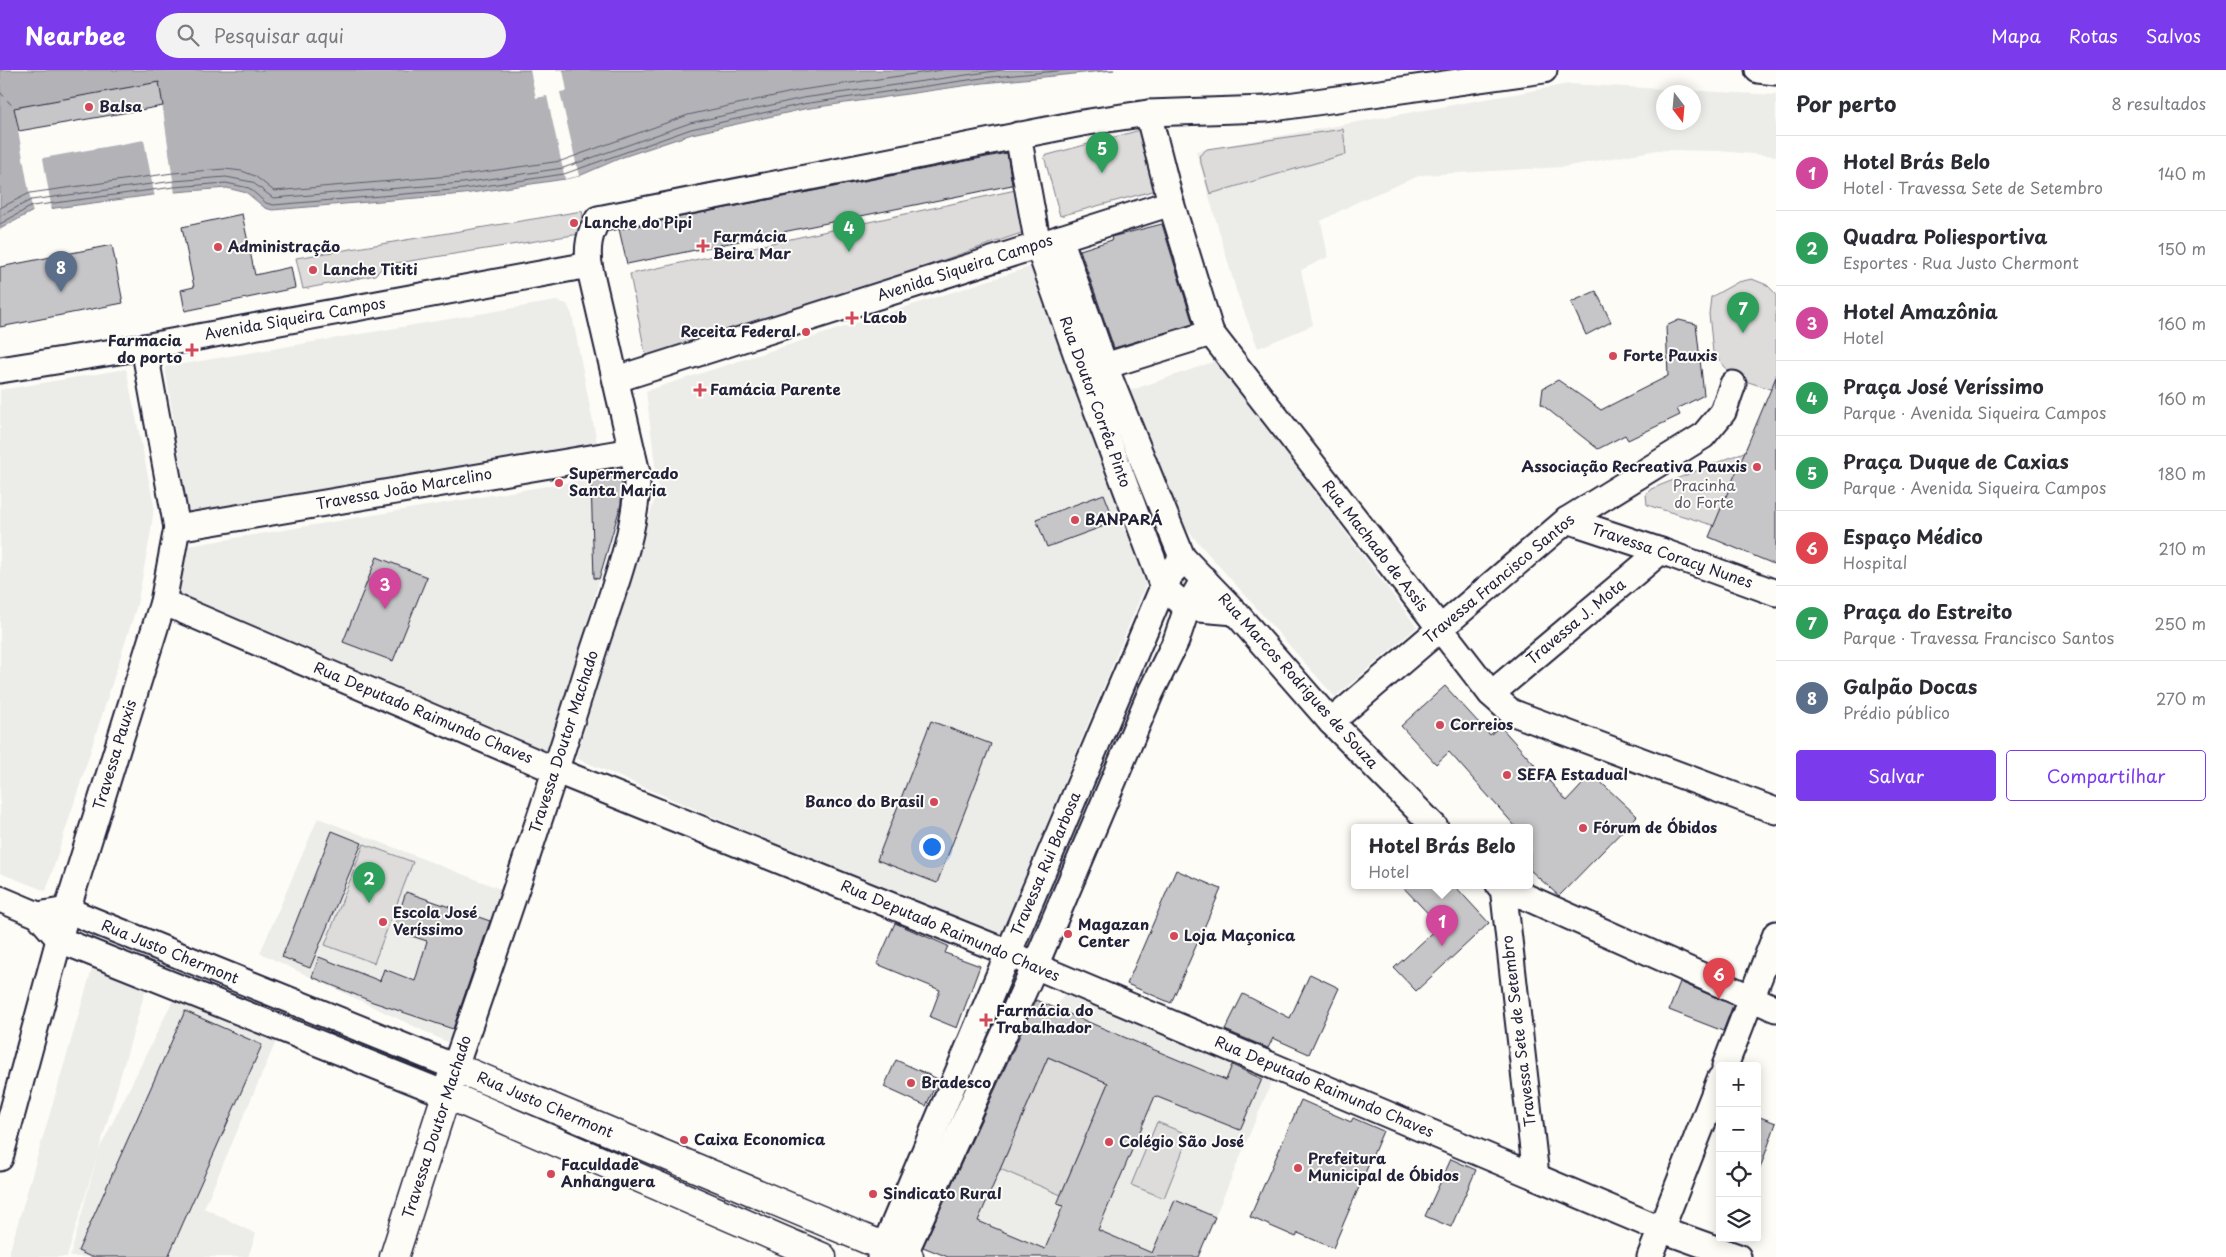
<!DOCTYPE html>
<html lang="pt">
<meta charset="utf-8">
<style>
:root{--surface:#fff;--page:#f2f2f3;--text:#2b2b33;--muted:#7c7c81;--line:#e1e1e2;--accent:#7c3aed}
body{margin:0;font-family:"Playpen Sans",sans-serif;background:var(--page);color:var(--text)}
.controls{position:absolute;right:15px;bottom:15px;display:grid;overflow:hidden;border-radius:5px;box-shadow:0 2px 12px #0003}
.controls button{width:45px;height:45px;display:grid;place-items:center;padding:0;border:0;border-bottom:1px solid var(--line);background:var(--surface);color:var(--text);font:25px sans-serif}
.compass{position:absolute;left:1656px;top:15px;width:45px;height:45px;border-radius:50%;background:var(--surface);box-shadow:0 2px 12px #0003;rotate:164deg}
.you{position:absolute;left:931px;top:776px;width:18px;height:18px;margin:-12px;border:4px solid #fff;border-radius:50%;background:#1a73e8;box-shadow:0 0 0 8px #1a73e833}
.badge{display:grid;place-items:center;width:32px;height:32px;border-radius:50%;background:var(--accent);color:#fff;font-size:16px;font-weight:700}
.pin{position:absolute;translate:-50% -41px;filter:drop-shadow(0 1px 2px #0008)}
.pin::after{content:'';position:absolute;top:26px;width:18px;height:15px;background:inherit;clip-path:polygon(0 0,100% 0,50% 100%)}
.popup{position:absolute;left:1351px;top:754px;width:182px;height:65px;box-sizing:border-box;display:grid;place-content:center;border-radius:5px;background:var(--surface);filter:drop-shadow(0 1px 4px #0005);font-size:16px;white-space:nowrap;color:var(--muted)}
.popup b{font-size:19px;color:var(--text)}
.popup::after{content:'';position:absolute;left:50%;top:100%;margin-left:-10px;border:10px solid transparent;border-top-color:var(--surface)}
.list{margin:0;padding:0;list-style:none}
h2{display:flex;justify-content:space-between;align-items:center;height:65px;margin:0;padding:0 20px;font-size:21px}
h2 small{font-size:16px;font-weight:400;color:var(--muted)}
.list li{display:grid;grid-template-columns:32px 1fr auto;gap:15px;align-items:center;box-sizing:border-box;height:75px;padding:0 20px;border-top:1px solid var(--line)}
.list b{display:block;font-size:19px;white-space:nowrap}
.list p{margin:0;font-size:16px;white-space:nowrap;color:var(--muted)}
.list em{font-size:16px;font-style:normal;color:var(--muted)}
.actions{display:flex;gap:10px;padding:15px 20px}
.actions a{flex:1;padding:11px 0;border:1px solid var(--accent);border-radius:5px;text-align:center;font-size:18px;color:var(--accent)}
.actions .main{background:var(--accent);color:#fff}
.icon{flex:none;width:28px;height:28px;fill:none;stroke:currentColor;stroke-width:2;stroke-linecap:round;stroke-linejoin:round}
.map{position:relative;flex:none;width:1776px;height:1187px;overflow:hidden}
header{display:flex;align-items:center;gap:30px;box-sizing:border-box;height:70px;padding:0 25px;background:var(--accent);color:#fff}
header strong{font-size:24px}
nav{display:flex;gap:28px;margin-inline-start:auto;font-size:18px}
.search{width:350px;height:45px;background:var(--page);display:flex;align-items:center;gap:12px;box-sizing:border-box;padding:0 18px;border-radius:28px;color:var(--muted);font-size:19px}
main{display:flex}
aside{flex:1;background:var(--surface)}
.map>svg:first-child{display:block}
</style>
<header>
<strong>Nearbee</strong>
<div class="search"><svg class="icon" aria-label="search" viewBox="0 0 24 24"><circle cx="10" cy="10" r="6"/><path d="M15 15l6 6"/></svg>Pesquisar aqui</div>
<nav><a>Mapa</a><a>Rotas</a><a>Salvos</a></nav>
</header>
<main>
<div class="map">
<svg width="1776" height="1187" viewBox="0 0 1776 1187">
<rect width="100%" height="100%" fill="#fdfcf7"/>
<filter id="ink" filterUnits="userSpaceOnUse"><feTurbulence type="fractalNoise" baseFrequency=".02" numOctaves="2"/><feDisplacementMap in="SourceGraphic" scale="10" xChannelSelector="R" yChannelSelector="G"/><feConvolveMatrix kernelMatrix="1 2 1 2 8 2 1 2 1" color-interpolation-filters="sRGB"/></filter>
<g filter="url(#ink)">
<!-- built -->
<g fill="#ecece9" fill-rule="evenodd">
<path d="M1569 14 1776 25V86L1720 81 1657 80 1563 97 1421 105 1359 131 1321 151 1328 187 1301 200 1313 255 1258 278 1236 220 1196 81ZM1664 22H1694V52H1664Z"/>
<polygon points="1036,195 1146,514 999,869 576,688 658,418 646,321"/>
<polygon points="556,231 567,234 572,245 598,378 189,445 165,297"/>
<polygon points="1216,291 1417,557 1335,627 1181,453 1129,321"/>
<polygon points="126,299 154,435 151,461 137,535 46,821 0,803 0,320"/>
<polygon points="618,404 628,414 548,683 178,527 182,477"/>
<polygon points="318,748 503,820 449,973 260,883"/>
<polygon points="94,892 149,908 99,1080 173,930 277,969 204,1138 256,1164 248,1187 70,1187 98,1083 67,1187 8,1187"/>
<polygon points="1064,924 1272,1011 1198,1187 948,1187 915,1173 933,1133 943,1138 1035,930 1056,939"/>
</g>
<!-- green -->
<g fill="#dddcdb" stroke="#807f8b">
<polygon points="1144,59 1160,119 1060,146 1044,86"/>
<polygon points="1343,59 1346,84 1210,124 1199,86 1207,79"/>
<polygon points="1020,119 1030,160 666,286 649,287 645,283 630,204"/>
<polygon points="582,141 586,163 385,195 375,205 303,219 296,188"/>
<polygon points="1752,209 1767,215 1776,224 1776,321 1733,307 1713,282 1709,244 1711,227 1738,212"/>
<polygon points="1749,380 1719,457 1647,435 1646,424 1651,419"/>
<polygon points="364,774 413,792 374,893 325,875"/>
<polygon points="1048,987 1108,1013 1061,1125 1000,1099"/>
<polygon points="1157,1052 1189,1065 1164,1128 1131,1115"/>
</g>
<!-- water -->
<polygon fill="#b2b2b7" stroke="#787885" points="0,0 1114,0 983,13 804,39 692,64 623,87 579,106 565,109 464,124 272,140 265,138 247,123 227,118 175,122 33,141 0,159"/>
<!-- pier -->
<g fill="#fdfcf7">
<polygon points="530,0 563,0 567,21 560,22 579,106 565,109 547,26 536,28"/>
<polygon points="159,12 175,124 155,128 144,70 43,88 52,141 33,144 14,38"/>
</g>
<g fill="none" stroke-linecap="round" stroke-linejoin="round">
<!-- shore -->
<g stroke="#5c5c6d" stroke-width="1">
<polyline points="0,138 30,123 173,103 225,99 242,101 255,106 274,121 462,105 561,91 688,45 801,20 942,0"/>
<polyline points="0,146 31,130 174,111 226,107 252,112 273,128 463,113 563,98 690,53 803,28 1002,0"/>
<polyline points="0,154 32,136 174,117 226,113 249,118 266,133 273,135 464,119 564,104 691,59 803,34 982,8 1068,0"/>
</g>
<!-- ferry -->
<polyline stroke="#545466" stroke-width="1" stroke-dasharray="6 5" stroke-linecap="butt" points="0,22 14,38"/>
</g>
<!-- building -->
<g fill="#c6c6c8" stroke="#22223b" fill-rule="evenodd">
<polygon points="159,12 163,36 19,61 14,38"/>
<polygon points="1007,83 1012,115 627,194 619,159"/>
<polygon points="242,144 255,205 291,197 295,218 185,241 181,220 194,217 182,157"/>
<polygon points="1162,154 1193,254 1114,278 1080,180 1112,170 1111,167"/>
<polygon points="112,175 123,233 0,257 0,197"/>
<polygon points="1596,221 1611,252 1586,265 1571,232"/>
<polygon points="1679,250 1696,254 1704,325 1677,339 1680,345 1628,370 1625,365 1598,379 1541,334 1543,318 1558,310 1601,340 1668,306 1666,256"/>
<polygon points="1776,307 1776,495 1709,467"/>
<polygon points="618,407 622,412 621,434 599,509 594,508 591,411"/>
<polygon points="1104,424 1115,452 1047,477 1036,449"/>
<polygon points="377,487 427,507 393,591 343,572"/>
<polygon points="1445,616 1490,665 1500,656 1567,731 1592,704 1637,746 1559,826 1530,800 1530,757 1516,757 1449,682 1436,694 1401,656"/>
<polygon points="931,651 991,674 937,813 877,790"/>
<polygon points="332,761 362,773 310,898 282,887"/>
<polygon points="1176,800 1221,819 1171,933 1127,914"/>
<polygon points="1401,815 1454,815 1489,853 1416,921 1394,898 1440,856"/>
<polygon points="406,822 490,851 453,959 373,932 312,907 319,887 380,911 384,899 415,911 427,871 393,860"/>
<polygon points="895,853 948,876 945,883 980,896 957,958 930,947 940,920 877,894"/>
<polygon points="1310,904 1339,918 1309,984 1273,968 1268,978 1225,960 1243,924 1290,948"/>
<polygon points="1680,912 1733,935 1723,961 1669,940"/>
<path d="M1036 930 1226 1010 1232 995 1262 1009 1240 1060 1155 1026 1098 1160 1152 1183 1175 1130 1215 1147 1198 1187H948L923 1177ZM1048 987 1108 1013 1057 1134 1063 1136 1045 1179 978 1151Z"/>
<polygon points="185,941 262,975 168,1187 91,1187 78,1181"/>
<polygon points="896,990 938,1009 926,1036 884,1017"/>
<polygon points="1301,1030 1351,1052 1353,1048 1383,1061 1333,1178 1298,1163 1296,1167 1250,1147"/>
<polygon points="1757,1046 1776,1053 1757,1107"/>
<polygon points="1451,1089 1476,1100 1451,1157 1425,1146"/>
</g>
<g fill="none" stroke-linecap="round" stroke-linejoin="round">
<!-- street casing -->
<g stroke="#22223b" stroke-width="29">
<g id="street">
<polyline points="1758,0 1776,2"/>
<polyline points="1148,43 1171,133 1211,263 1491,624 1511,642 1776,741"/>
<polyline points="1018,65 1038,175 1083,303 1163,517 1187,538 1235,542"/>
<polyline points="1060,168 1105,297 1182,487 1235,542 1331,652 1435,757"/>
<polyline points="0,300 144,277 589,195"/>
<polyline points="1089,301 1211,263"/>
<polyline points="617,309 1171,133"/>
<polyline points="1567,450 1661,481 1776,523"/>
<polyline points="177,458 632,381"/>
<polyline points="163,532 557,701 1009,883 1035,896 1660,1159 1738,1187"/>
<polyline points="1491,624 1661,481"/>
<polyline points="1331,652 1567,450 1703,366 1723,342 1733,314"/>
<polyline points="1499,815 1776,939"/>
<polyline points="1503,817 1536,1106"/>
<polyline points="0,829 38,845 60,870 448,1025"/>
<path d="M38 845 67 840 455 997C503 859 550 721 593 582 610 529 639 458 637 403L589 195C587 177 589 164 598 149L1082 53 1148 43 1266 39 1544 0"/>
<polyline points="1725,996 1776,864"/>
<polyline points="0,1088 67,840 163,532 177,458 144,277"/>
<polyline points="880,1187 1163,517 1182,487"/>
<polyline points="903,1187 1035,896 1151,622 1176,571 1187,538 1204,509"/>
<polyline points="1650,1187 1720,1009"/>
</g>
</g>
<!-- secondary casing -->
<g stroke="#22223b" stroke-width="31">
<g id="secondary">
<polyline points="448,1025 822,1187"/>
<polyline points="394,1187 455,997 909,1187"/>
</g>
</g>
<!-- street -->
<use href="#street" stroke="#fdfcf7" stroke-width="25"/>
<!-- secondary -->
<use href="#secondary" stroke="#fdfcf7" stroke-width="28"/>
</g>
</g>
<!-- markers -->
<g fill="#d1495b" stroke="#fdfcf7" stroke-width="2">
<circle cx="89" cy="37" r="5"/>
<circle cx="574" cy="153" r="5"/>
<path d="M700.5 168.5h5v5h5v5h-5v5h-5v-5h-5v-5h5z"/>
<circle cx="218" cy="177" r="5"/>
<circle cx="313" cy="200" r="5"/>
<path d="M849.5 240.5h5v5h5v5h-5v5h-5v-5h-5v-5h5z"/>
<circle cx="806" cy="262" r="5"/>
<path d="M189.5 272.5h5v5h5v5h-5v5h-5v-5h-5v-5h5z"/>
<circle cx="1613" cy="286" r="5"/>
<path d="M697.5 312.5h5v5h5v5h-5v5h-5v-5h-5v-5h5z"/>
<circle cx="1757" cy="397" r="5"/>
<circle cx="559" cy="413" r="5"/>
<circle cx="1075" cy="450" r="5"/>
<circle cx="1440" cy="655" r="5"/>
<circle cx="1507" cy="705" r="5"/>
<circle cx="934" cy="732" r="5"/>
<circle cx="1583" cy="758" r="5"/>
<circle cx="383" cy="852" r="5"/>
<circle cx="1068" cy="864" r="5"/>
<circle cx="1174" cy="866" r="5"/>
<path d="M983.5 942.5h5v5h5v5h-5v5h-5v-5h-5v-5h5z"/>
<circle cx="911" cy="1013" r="5"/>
<circle cx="684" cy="1070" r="5"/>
<circle cx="1109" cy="1072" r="5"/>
<circle cx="1298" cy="1098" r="5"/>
<circle cx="551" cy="1104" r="5"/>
<circle cx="873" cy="1124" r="5"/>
</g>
<g text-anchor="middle" stroke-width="4" stroke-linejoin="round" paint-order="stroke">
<!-- poi labels -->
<g font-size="15" font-weight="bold" fill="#22223b" stroke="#fdfcf7" text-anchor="start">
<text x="99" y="42">Balsa</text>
<text x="584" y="158">Lanche do Pipi</text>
<text x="713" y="172">Farmácia<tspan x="713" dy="17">Beira Mar</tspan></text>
<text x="228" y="182">Administração</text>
<text x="323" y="205">Lanche Tititi</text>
<text x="863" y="253">Lacob</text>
<text x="796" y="267" text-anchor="end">Receita Federal</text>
<text x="182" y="276" text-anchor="end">Farmacia<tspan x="182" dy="17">do porto</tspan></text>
<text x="1623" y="291">Forte Pauxis</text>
<text x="710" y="325">Famácia Parente</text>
<text x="1747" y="402" text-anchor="end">Associação Recreativa Pauxis</text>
<text x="569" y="409">Supermercado<tspan x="569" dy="17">Santa Maria</tspan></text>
<text x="1085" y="455">BANPARÁ</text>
<text x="1450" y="660">Correios</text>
<text x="1517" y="710">SEFA Estadual</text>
<text x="924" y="737" text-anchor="end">Banco do Brasil</text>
<text x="1593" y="763">Fórum de Óbidos</text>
<text x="393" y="848">Escola José<tspan x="393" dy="17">Veríssimo</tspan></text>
<text x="1078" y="860">Magazan<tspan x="1078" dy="17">Center</tspan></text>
<text x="1184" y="871">Loja Maçonica</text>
<text x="996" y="946">Farmácia do<tspan x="996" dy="17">Trabalhador</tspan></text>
<text x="921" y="1018">Bradesco</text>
<text x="694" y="1075">Caixa Economica</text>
<text x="1119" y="1077">Colégio São José</text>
<text x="1308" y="1094">Prefeitura<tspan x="1308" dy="17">Municipal de Óbidos</tspan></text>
<text x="561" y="1100">Faculdade<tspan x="561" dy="17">Anhanguera</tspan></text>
<text x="883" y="1129">Sindicato Rural</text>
</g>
<!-- street labels -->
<g font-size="15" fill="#22223b" stroke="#fdfcf7">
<text transform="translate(965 198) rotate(-18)" y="5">Avenida Siqueira Campos</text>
<text transform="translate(295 249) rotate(-10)" y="5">Avenida Siqueira Campos</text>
<text transform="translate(1095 332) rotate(70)" y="5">Rua Doutor Corrêa Pinto</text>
<text transform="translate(404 419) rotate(-10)" y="5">Travessa João Marcelino</text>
<text transform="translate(1375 476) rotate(52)" y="5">Rua Machado de Assis</text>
<text transform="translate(1672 486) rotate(19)" y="5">Travessa Coracy Nunes</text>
<text transform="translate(1499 509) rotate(-40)" y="5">Travessa Francisco Santos</text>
<text transform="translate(1576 552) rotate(-40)" y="5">Travessa J. Mota</text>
<text transform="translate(1298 611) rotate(48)" y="5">Rua Marcos Rodrigues de Souza</text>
<text transform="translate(423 643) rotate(23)" y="5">Rua Deputado Raimundo Chaves</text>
<text transform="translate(564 672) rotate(-72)" y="5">Travessa Doutor Machado</text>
<text transform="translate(115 685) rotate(-73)" y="5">Travessa Pauxis</text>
<text transform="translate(1046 794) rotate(-67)" y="5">Travessa Rui Barbosa</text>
<text transform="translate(950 861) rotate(23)" y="5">Rua Deputado Raimundo Chaves</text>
<text transform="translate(170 882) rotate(22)" y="5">Rua Justo Chermont</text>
<text transform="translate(1519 961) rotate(-97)" y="5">Travessa Sete de Setembro</text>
<text transform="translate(1324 1017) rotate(23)" y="5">Rua Deputado Raimundo Chaves</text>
<text transform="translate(545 1035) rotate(23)" y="5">Rua Justo Chermont</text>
<text transform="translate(437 1057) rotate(-72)" y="5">Travessa Doutor Machado</text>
</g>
<!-- park labels -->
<g font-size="15" fill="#5a5a6b" stroke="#fdfcf7">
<text x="1704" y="421">Pracinha<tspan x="1704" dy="17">do Forte</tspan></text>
</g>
</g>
</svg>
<div class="controls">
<button>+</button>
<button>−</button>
<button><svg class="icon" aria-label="locate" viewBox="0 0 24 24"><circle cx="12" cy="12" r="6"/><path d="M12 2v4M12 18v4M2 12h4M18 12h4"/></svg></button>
<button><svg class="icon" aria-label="layers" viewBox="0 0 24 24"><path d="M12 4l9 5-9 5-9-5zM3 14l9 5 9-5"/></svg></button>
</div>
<svg class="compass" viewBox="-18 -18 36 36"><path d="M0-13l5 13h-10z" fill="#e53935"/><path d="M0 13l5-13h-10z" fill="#7c7c81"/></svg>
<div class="you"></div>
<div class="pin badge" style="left:1442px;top:876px;background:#d1479c">1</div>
<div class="popup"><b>Hotel Brás Belo</b>Hotel</div>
<div class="pin badge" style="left:369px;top:833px;background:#2e9e5b">2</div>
<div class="pin badge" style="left:385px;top:539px;background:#d1479c">3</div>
<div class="pin badge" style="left:849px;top:182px;background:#2e9e5b">4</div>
<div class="pin badge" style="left:1102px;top:103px;background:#2e9e5b">5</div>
<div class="pin badge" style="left:1719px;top:929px;background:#e0444e">6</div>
<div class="pin badge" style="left:1743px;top:263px;background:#2e9e5b">7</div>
<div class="pin badge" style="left:61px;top:222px;background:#5c6f8a">8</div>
</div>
<aside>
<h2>Por perto<small>8 resultados</small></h2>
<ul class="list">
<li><span class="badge" style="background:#d1479c">1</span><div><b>Hotel Brás Belo</b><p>Hotel · Travessa Sete de Setembro</p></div><em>140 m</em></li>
<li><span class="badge" style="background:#2e9e5b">2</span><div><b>Quadra Poliesportiva</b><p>Esportes · Rua Justo Chermont</p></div><em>150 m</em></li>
<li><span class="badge" style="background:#d1479c">3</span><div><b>Hotel Amazônia</b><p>Hotel</p></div><em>160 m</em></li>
<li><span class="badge" style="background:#2e9e5b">4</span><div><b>Praça José Veríssimo</b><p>Parque · Avenida Siqueira Campos</p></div><em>160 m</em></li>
<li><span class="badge" style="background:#2e9e5b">5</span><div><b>Praça Duque de Caxias</b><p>Parque · Avenida Siqueira Campos</p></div><em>180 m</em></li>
<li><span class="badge" style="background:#e0444e">6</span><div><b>Espaço Médico</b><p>Hospital</p></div><em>210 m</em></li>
<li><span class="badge" style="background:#2e9e5b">7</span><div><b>Praça do Estreito</b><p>Parque · Travessa Francisco Santos</p></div><em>250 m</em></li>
<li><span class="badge" style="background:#5c6f8a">8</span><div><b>Galpão Docas</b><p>Prédio público</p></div><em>270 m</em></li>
</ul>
<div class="actions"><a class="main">Salvar</a><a>Compartilhar</a></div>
</aside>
</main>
